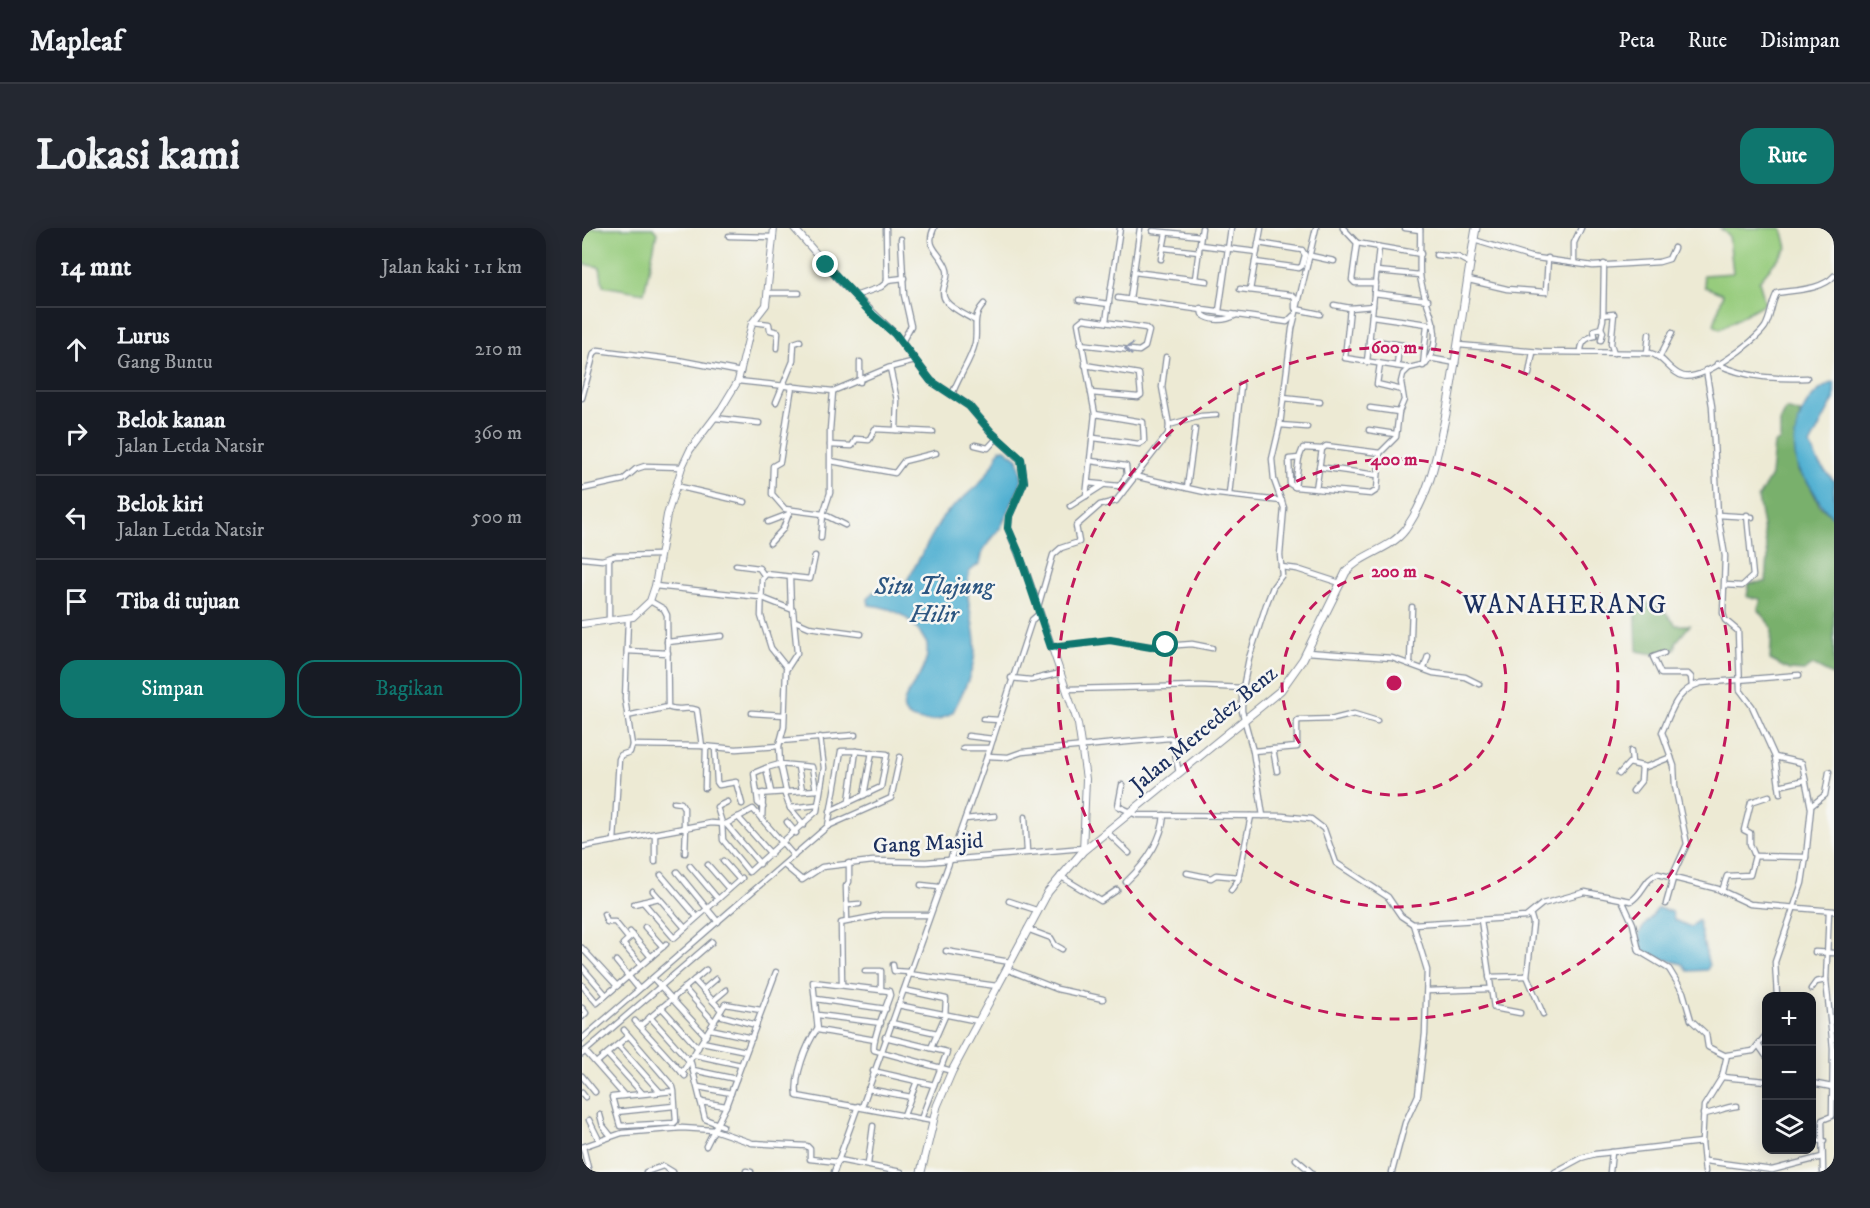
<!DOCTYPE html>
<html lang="id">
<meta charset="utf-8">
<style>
:root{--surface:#171b24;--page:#242831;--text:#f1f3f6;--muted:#9ea1a6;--line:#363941;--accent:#0f766e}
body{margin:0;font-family:"IM FELL DW Pica",serif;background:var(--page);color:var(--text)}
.controls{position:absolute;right:18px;bottom:18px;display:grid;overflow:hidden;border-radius:12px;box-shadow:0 3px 15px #0003}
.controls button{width:54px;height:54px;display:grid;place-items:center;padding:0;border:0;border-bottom:2px solid var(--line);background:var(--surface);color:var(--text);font:30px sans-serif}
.stop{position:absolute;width:18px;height:18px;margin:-14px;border:4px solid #0f766e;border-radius:50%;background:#fff}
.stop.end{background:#0f766e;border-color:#fff;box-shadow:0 2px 6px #0008}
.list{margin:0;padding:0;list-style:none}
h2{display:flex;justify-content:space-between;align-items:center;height:78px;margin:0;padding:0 24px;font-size:26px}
h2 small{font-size:20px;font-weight:400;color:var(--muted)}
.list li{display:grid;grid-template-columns:39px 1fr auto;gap:18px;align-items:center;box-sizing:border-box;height:84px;padding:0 24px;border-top:2px solid var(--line)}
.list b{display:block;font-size:22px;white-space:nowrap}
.list p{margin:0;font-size:20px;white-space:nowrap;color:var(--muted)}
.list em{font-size:20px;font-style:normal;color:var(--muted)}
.actions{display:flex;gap:12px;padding:18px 24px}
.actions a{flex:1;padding:14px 0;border:2px solid var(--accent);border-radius:18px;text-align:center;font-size:21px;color:var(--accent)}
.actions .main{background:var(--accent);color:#fff}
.icon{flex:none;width:33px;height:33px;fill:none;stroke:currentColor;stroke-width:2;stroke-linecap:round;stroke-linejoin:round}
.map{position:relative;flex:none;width:1252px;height:944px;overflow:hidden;border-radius:18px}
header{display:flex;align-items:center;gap:36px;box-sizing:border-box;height:84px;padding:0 30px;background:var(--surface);border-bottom:2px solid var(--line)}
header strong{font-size:28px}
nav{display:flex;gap:33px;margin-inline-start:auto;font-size:21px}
.intro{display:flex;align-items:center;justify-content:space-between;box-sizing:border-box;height:144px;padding:0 36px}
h1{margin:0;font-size:42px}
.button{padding:15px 27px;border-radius:18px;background:var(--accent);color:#fff;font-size:21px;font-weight:700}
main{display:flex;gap:36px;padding:0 36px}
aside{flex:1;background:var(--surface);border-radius:18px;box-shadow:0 3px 15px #0003}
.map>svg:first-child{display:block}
</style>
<header>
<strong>Mapleaf</strong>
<nav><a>Peta</a><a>Rute</a><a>Disimpan</a></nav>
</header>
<div class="intro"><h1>Lokasi kami</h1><a class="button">Rute</a></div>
<main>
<aside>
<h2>14 mnt<small>Jalan kaki · 1.1 km</small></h2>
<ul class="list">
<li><svg class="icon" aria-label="ahead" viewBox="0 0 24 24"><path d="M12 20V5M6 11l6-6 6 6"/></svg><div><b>Lurus</b><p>Gang Buntu</p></div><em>210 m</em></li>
<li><svg class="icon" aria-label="right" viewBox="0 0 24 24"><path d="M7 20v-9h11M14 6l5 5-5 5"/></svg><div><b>Belok kanan</b><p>Jalan Letda Natsir</p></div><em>360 m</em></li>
<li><svg class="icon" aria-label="left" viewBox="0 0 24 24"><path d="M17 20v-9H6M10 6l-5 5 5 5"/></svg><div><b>Belok kiri</b><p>Jalan Letda Natsir</p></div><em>500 m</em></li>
<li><svg class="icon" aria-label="arrive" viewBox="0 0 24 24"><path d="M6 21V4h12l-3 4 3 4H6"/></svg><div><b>Tiba di tujuan</b></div></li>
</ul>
<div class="actions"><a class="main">Simpan</a><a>Bagikan</a></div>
</aside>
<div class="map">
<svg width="1252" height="944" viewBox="0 0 1252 944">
<rect width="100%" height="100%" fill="#f6f6f2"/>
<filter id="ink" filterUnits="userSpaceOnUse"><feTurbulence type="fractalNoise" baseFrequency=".0167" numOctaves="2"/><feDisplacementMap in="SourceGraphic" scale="12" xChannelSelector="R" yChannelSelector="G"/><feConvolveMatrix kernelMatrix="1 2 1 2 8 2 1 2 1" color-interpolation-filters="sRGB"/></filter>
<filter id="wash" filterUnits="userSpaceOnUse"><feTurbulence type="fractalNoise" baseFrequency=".008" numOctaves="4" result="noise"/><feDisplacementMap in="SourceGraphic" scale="24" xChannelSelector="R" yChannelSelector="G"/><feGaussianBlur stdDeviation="1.35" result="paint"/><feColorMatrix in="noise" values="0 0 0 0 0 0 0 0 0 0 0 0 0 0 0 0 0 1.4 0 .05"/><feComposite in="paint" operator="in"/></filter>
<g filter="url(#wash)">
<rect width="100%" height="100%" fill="#edead4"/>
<!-- green -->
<g fill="#97cc7d" stroke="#597e6e" stroke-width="1.5">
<polygon points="0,0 71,0 75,5 62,65 21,58 18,39 0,36"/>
<polygon points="1138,0 1200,0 1205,20 1177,53 1183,75 1138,101 1132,97 1141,66 1123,59 1121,47 1151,45 1147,8"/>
</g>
<!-- forest -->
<g fill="#79b06c" stroke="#4a7065" stroke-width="1.5">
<polygon points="1204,181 1218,185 1214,214 1216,243 1227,256 1238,278 1252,290 1252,448 1231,437 1222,443 1207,442 1188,432 1190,400 1176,381 1179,371 1165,369 1167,355 1184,354 1186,328 1176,270 1189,247 1192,216 1198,212 1198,194"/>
<polygon points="1053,372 1080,380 1094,397 1108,397 1095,413 1093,421 1071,426 1055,423"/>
</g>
<!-- water -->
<g fill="#53b1d2" stroke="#377098" stroke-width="1.5">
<path d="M1252 154V171L1228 217 1237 236 1252 253V290C1236 276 1238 272 1227 256 1224 251 1218 247 1216 241 1206 207 1219 167 1252 154Z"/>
<path d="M418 221H423L436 231 440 250 438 258 419 299 401 322 398 335 387 344C382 369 391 388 393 413 395 439 382 462 371 484 362 491 352 494 341 493 302 487 332 459 340 443 344 435 346 425 345 416 331 390 315 380 287 377L286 371 291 364 316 363 323 356 361 288 398 255 411 237Z"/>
<polygon points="1076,680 1090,684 1092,692 1109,699 1116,692 1127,738 1125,742 1106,743 1101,736 1066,727 1060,723 1057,705"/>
</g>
</g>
<g filter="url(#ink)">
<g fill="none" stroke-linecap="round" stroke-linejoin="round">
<!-- street casing -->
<g stroke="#848c99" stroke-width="7">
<g id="street">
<path d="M352 0C342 21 360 24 365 42 368 52 356 62 364 73 370 81 384 87 392 92"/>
<polyline points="761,0 775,15 770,52 773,55 794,55"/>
<polyline points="823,0 838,2"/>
<polyline points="571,3 619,8"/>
<polyline points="147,8 191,9"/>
<polyline points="319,11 322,67 329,98 320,114"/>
<polyline points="892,12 948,29 1011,38 1077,34 1087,31 1092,20"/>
<polyline points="775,15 839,26"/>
<polyline points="618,17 675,24"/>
<polyline points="582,20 617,24"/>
<polyline points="854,27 876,29 889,36"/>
<polyline points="729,28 752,33"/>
<polyline points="579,31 584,5"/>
<polyline points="673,34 717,40 720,38 723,27 720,22 676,15"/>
<polyline points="992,34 992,15 999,0"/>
<polyline points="795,43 838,47"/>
<polyline points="552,44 625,53"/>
<polyline points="613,51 620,0"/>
<polyline points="305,52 322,50"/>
<polyline points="887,52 925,61 964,64 966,30"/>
<polyline points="658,61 709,67 713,70 713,80"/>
<polyline points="668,62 679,0"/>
<polyline points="187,65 217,65"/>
<polyline points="792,65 846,72"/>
<polyline points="273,68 299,59 305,54 304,1"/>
<polyline points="536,70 705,94 711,88"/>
<polyline points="548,71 558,0"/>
<polyline points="497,72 527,76"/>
<polyline points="752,77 768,80"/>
<polyline points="791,78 768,80 763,130 827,140"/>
<path d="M619 80 620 86C629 94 644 93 654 87"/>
<polyline points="714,81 738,86"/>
<polyline points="637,83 649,0"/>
<polyline points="1021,87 1032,86 1029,116 1032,125"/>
<polyline points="790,88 852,97"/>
<polyline points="524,93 538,0"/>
<polyline points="171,94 187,96 188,102 196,104 195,120"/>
<polyline points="1019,100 1021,104 1019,112"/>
<polyline points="787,112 828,118"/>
<polyline points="498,116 557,123 563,119 567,103 564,100 501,91 496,95 513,186 504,268"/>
<path d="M877 117 958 124 1068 125C1083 129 1087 144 1101 148 1120 153 1172 115 1183 99 1189 89 1189 75 1195 65 1212 62 1240 62 1252 48"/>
<path d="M999 124C999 115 1003 110 1013 108L1012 102 1019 100 1021 92 1022 36"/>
<polyline points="1065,125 1067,106"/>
<polyline points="1078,128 1090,105"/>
<polyline points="847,130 874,135"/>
<polyline points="785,134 797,19"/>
<polyline points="798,136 795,156 820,162"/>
<path d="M1135 136C1165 150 1192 151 1225 150"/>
<polyline points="503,137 557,146 559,167 556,169 509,165"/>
<polyline points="815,138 817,117"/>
<polyline points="841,138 845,97"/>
<polyline points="308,140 315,172 314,202"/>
<polyline points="1124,142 1130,178 1136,287 1143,328 1141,385 1143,392 1156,403 1158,462 1170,478 1193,529 1220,535 1229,580 1224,629 1220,655 1193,734 1195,768"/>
<polyline points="947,146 951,124"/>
<polyline points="156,153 251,163 306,140 333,133"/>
<polyline points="278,154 278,134"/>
<polyline points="210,158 198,234 191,238 190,266 203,281 241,286 263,297"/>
<path d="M370 167C376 149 389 133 393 115 396 98 389 90 402 76"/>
<polyline points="0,170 12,125 16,122 96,132 159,144"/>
<polyline points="701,170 738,174"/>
<polyline points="194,174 211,133 212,115 218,113"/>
<polyline points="788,180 817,184"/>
<polyline points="133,190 177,195"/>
<polyline points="587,197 619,188 634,187"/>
<polyline points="698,197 725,199"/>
<polyline points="787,202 813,206"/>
<polyline points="512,210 557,216 562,213 561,194 513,186"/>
<polyline points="248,217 270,218 274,211 287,212 293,201 351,204"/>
<polyline points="393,217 406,220 415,210"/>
<path d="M798 225 744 218 740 221 721 220 717 230 707 231 708 256 713 259 789 266 795 262 798 225 814 209 817 184 822 172 819 154 821 146 827 140 844 136C866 103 841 79 838 47 837 31 839 15 838 0"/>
<polyline points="249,233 313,245 322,233 354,225"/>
<polyline points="737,239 795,247"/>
<polyline points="552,248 627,265 700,273"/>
<polyline points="506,255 537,258 545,247 544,238 509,233"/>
<polyline points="94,258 163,274"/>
<polyline points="713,259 717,230"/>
<polyline points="605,260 613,201"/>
<polyline points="0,261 41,252 54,241 63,238 100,239"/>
<polyline points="734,261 740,221"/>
<polyline points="647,267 659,157"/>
<polyline points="488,278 521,257"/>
<polyline points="1136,287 1170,289"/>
<polyline points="186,294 207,286"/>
<polyline points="239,310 241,286 248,265 248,202 251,163"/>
<polyline points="188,315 201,301 208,282"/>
<polyline points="0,330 20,332 33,328 77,327"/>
<polyline points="154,337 177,340 182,347"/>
<polyline points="699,339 715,341 758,355"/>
<polyline points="208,351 209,380"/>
<polyline points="1143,357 1160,358 1171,348 1165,287"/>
<polyline points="73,358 178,369 211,382 215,425 204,442 202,499 197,518 198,536 230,539 234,562"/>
<path d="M68 373 82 381 85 387 86 479C96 484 105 478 115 482L120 518 154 521 197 518"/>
<polyline points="456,379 471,327 479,320 497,314 494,298 518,277 534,273 586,206 587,197 580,159 584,129"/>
<polyline points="27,393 27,331"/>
<polyline points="213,393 227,399 279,406"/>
<polyline points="85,414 140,408"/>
<polyline points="469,419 528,412 569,419 610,416 630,420"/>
<polyline points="45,423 86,425"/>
<polyline points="725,424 810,430 851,445 883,449 897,456"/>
<polyline points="1082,425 1071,429 1079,446 1106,446 1109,449 1110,458"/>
<polyline points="828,434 830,379"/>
<polyline points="205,440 189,420 179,388 180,351 184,346 228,351 233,328"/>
<polyline points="842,440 846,428"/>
<polyline points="429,450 449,452 479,445"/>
<polyline points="486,461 618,458 661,460"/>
<polyline points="170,485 202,487"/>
<polyline points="45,488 86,479"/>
<polyline points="401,491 417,492"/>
<polyline points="386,508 411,511"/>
<polyline points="198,513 273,507"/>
<polyline points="50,517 120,518"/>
<polyline points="133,520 135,554 137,557 154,554 160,576"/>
<polyline points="381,520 408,520"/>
<polyline points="691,521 695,543"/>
<polyline points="671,523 715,519 715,494 717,492 752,491 772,486 795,493"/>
<polyline points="1049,523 1050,535"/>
<polyline points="405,528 426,529 440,524 587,510 590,511 597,545"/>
<polyline points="1193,529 1198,565"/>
<polyline points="216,539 220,562"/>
<polyline points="1037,546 1047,535 1064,539 1089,529"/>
<path d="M540 557 536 578 555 587 700 588 729 591 742 601 754 635 806 669 819 688 831 696 944 689 960 676 1003 664 1049 673C1061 666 1063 650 1076 646L1136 661 1168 676 1252 683"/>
<polyline points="1197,558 1223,552"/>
<polyline points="123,560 124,519"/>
<polyline points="1051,563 1059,553 1060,538"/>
<polyline points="189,564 184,540 198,536 204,563"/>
<polyline points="202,564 208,580"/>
<polyline points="175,566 172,545 184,540"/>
<polyline points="282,567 290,524"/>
<polyline points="92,574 99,575 102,580 102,601"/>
<polyline points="145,574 135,579 140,595 141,612 167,644 235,583 242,540 238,509"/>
<polyline points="1229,578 1243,567 1247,544"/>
<polyline points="181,579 176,575 175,566 235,562"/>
<polyline points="248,583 299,559 305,526 274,523 267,573"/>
<polyline points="681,588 671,523 660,483 660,465 667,430 684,377 691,359 700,347 698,327 702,280 692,252 690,231 698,197 710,101 734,0"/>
<polyline points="156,589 189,626"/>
<polyline points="443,589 445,623"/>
<polyline points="383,591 413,588"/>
<polyline points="180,592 181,565"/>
<polyline points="205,594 214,605"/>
<polyline points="144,596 178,636"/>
<polyline points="222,597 208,580 235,577"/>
<polyline points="246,598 259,523 274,523"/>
<polyline points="525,604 547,625"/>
<polyline points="32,613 37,531 39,527 48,524 50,517 43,471 46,391"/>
<polyline points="0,619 129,595 144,596 171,581 212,628"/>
<polyline points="103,625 104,600"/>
<polyline points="1173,628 1168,616 1168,605 1162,602 1169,574 1187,568"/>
<polyline points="141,633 158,652"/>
<polyline points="73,634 73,607"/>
<polyline points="126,637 147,661"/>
<polyline points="202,637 220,652 240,639 291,633 344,634 501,620"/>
<polyline points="108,638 136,671"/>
<polyline points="95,644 136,694"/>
<polyline points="605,645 629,650 634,647 657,649"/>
<polyline points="79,647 115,689"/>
<polyline points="478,648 519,673 535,662"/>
<path d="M1089 651 1105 616 1093 558 1092 538 1080 504C1090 483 1093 463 1119 455L1217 447"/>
<path d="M544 654C563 636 580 614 582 587"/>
<polyline points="339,657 357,659"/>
<polyline points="649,662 656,652 669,588"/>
<polyline points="71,663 103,700"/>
<polyline points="1140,663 1145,648 1168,647 1173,628 1224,629"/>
<polyline points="1040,672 1051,696 1057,723 1087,741 1101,764 1109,792 1124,806 1126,819 1144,828"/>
<polyline points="427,673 454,682"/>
<polyline points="61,674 92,710 160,650"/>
<polyline points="52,676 77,670"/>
<polyline points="1084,676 1091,651"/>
<polyline points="265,677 277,676"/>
<polyline points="22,686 25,694 33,694 46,710"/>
<polyline points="949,688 951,695 945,748 961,786"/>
<polyline points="899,692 912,780 938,785"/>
<polyline points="265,693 264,658 267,654 267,635"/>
<polyline points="63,699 81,719"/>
<polyline points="445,701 469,710 473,717 480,721"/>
<polyline points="48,704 69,729"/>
<polyline points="51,707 41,716 59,737"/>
<polyline points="0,720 35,758"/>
<polyline points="364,723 428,734"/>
<polyline points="1233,724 1252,725"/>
<polyline points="34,733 57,761"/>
<polyline points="311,737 312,743 327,744"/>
<polyline points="0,739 24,767"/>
<polyline points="424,741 475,761 521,771"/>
<polyline points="283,743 299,743 299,762"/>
<polyline points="326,746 415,758"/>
<polyline points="907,749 945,748"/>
<polyline points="71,750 124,808"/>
<polyline points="112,752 139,782"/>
<polyline points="260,756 259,695 300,687 346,687"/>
<polyline points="0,757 15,775 84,716"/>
<polyline points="102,760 132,794"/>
<polyline points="1229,761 1234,754 1244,752"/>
<polyline points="121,762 134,751"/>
<polyline points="322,762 364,771 363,788 349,820"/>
<polyline points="845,763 908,761"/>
<polyline points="234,771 304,781"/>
<polyline points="131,773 144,762"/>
<polyline points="316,777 396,793"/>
<polyline points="79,779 116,820"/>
<polyline points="0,780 4,785 0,789"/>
<polyline points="137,787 174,797"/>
<polyline points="236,787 299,795"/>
<polyline points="68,789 109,835 123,891 141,898"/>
<polyline points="53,793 103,848"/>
<polyline points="309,795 355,805"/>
<polyline points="58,798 124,742"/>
<polyline points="128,801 170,810"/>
<path d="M235 801C224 817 212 848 215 868L351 893"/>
<polyline points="42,802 91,859 92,863 94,893 92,895 38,898 30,869 92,863"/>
<polyline points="303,809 365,824 352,857"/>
<polyline points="0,811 246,598 309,570 318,529"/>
<path d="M293 812 236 802 231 754 307 763 308 767C304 780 290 810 292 822L370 843"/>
<polyline points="120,814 164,823"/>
<polyline points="36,817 78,864"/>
<polyline points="1177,818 1184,828"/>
<polyline points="3,823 41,866"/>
<polyline points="0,826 130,714"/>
<polyline points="25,826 60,865"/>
<polyline points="113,827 159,837"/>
<polyline points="14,835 46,808"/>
<polyline points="111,842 154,851"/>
<polyline points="291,843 352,857 339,891"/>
<polyline points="100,845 143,776 179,782"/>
<polyline points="0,848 13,864"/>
<polyline points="1140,849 1184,853"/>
<polyline points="1230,855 1250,859"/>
<polyline points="116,859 149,865"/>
<polyline points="286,861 329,869"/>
<polyline points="0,865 3,869"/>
<polyline points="119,874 144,878"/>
<polyline points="280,879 408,520 450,392 458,385"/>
<polyline points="34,884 92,878"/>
<path d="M1121 886C1134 885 1142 879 1155 878"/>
<polyline points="18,887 21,898 29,908"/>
<polyline points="322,887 335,853"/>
<polyline points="7,892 17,912"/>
<polyline points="1230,912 1242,913"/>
<polyline points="124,918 144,878 194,744"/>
<polyline points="0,919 40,905 100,900 132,902 170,915 225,918 228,921 228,931 256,934"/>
<polyline points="1,919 7,944"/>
<polyline points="714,931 729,944"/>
<polyline points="257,932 319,944"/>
<polyline points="1124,933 1190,942 1240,929"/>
<polyline points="286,936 291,898"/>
<polyline points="164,943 169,944"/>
<polyline points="64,944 81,938 91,944"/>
<polyline points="252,944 276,878"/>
<polyline points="810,944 823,895 836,867 843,806 845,742 831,696"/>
<polyline points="973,944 999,930 1013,926 1120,914"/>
<polyline points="1028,944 1030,924"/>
<polyline points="1123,944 1120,914 1122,878 1140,849 1145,827 1171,823 1184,807"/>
<polyline points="1241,944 1240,892 1250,888 1251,820 1244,752 1247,683"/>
</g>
</g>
<!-- secondary casing -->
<g stroke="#848c99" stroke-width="8">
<g id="secondary">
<polyline points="212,0 259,54 313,106 349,153 387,178 410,205 439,232 442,254 427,288 426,300 444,344 496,496 504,551 501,623"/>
<polyline points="0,396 51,389 68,373 73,358 85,287 100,239 108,222 139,181 156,153 170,95 184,77 192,0"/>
</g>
</g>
<!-- primary casing -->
<g stroke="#848c99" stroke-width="9">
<path id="primary" d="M339 944 355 878 370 843 466 664 501 623 699 462 721 431 764 344C780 325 808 322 823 302 848 267 855 227 864 186 876 124 883 62 894 0"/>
</g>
<!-- street -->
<use href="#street" stroke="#fff" stroke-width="4.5"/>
<!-- secondary -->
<use href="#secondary" stroke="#fff" stroke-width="6"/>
<!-- primary -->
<use href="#primary" stroke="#fff" stroke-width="7"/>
</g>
<!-- one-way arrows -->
<defs><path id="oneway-chevron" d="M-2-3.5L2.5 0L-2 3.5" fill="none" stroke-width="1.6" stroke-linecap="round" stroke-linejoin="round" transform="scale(1.5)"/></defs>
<use stroke="#8d97ae" href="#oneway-chevron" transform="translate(547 121) rotate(-174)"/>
</g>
<g fill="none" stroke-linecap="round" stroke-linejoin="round" filter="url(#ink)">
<!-- route -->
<polyline stroke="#0f766e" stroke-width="8" points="244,37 291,87 313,106 349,153 387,178 410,205 439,231 442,254 427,288 426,300 437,325 469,419 528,412 569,419 584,417"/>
</g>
<!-- distance rings -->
<g fill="none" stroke="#c2185b" stroke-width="3" stroke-dasharray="10 8">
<circle cx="812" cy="455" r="112"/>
<circle cx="812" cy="455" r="224"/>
<circle cx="812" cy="455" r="336"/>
</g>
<g text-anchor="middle" stroke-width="5" stroke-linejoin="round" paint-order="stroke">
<!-- street labels -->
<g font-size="22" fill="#1b2f5e" stroke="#f6f6f2">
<text transform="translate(621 500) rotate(-40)" y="8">Jalan Mercedez Benz</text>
<text transform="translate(346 614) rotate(-3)" y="8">Gang Masjid</text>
</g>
<!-- water labels -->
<g font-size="24" font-style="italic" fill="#2c5681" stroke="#f6f6f2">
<text x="352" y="366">Situ Tlajung<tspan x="352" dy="28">Hilir</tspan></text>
</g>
<!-- quarter labels -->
<g font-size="26" letter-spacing="1.5" fill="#1b2f5e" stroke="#f6f6f2">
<text x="983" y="385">WANAHERANG</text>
</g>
</g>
<circle cx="812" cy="455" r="9" fill="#c2185b" stroke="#f6f6f2" stroke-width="3"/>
<g font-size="18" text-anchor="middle" font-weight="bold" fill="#c2185b" stroke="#f6f6f2" stroke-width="5" stroke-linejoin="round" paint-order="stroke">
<text x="812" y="125">600 m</text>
<text x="812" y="237">400 m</text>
<text x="812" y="349">200 m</text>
</g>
</svg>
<div class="controls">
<button>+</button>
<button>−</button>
<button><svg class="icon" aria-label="layers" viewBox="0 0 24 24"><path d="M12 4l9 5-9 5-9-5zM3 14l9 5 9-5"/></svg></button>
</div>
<div class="stop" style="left:584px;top:417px"></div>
<div class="stop end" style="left:244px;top:37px"></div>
</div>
</main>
